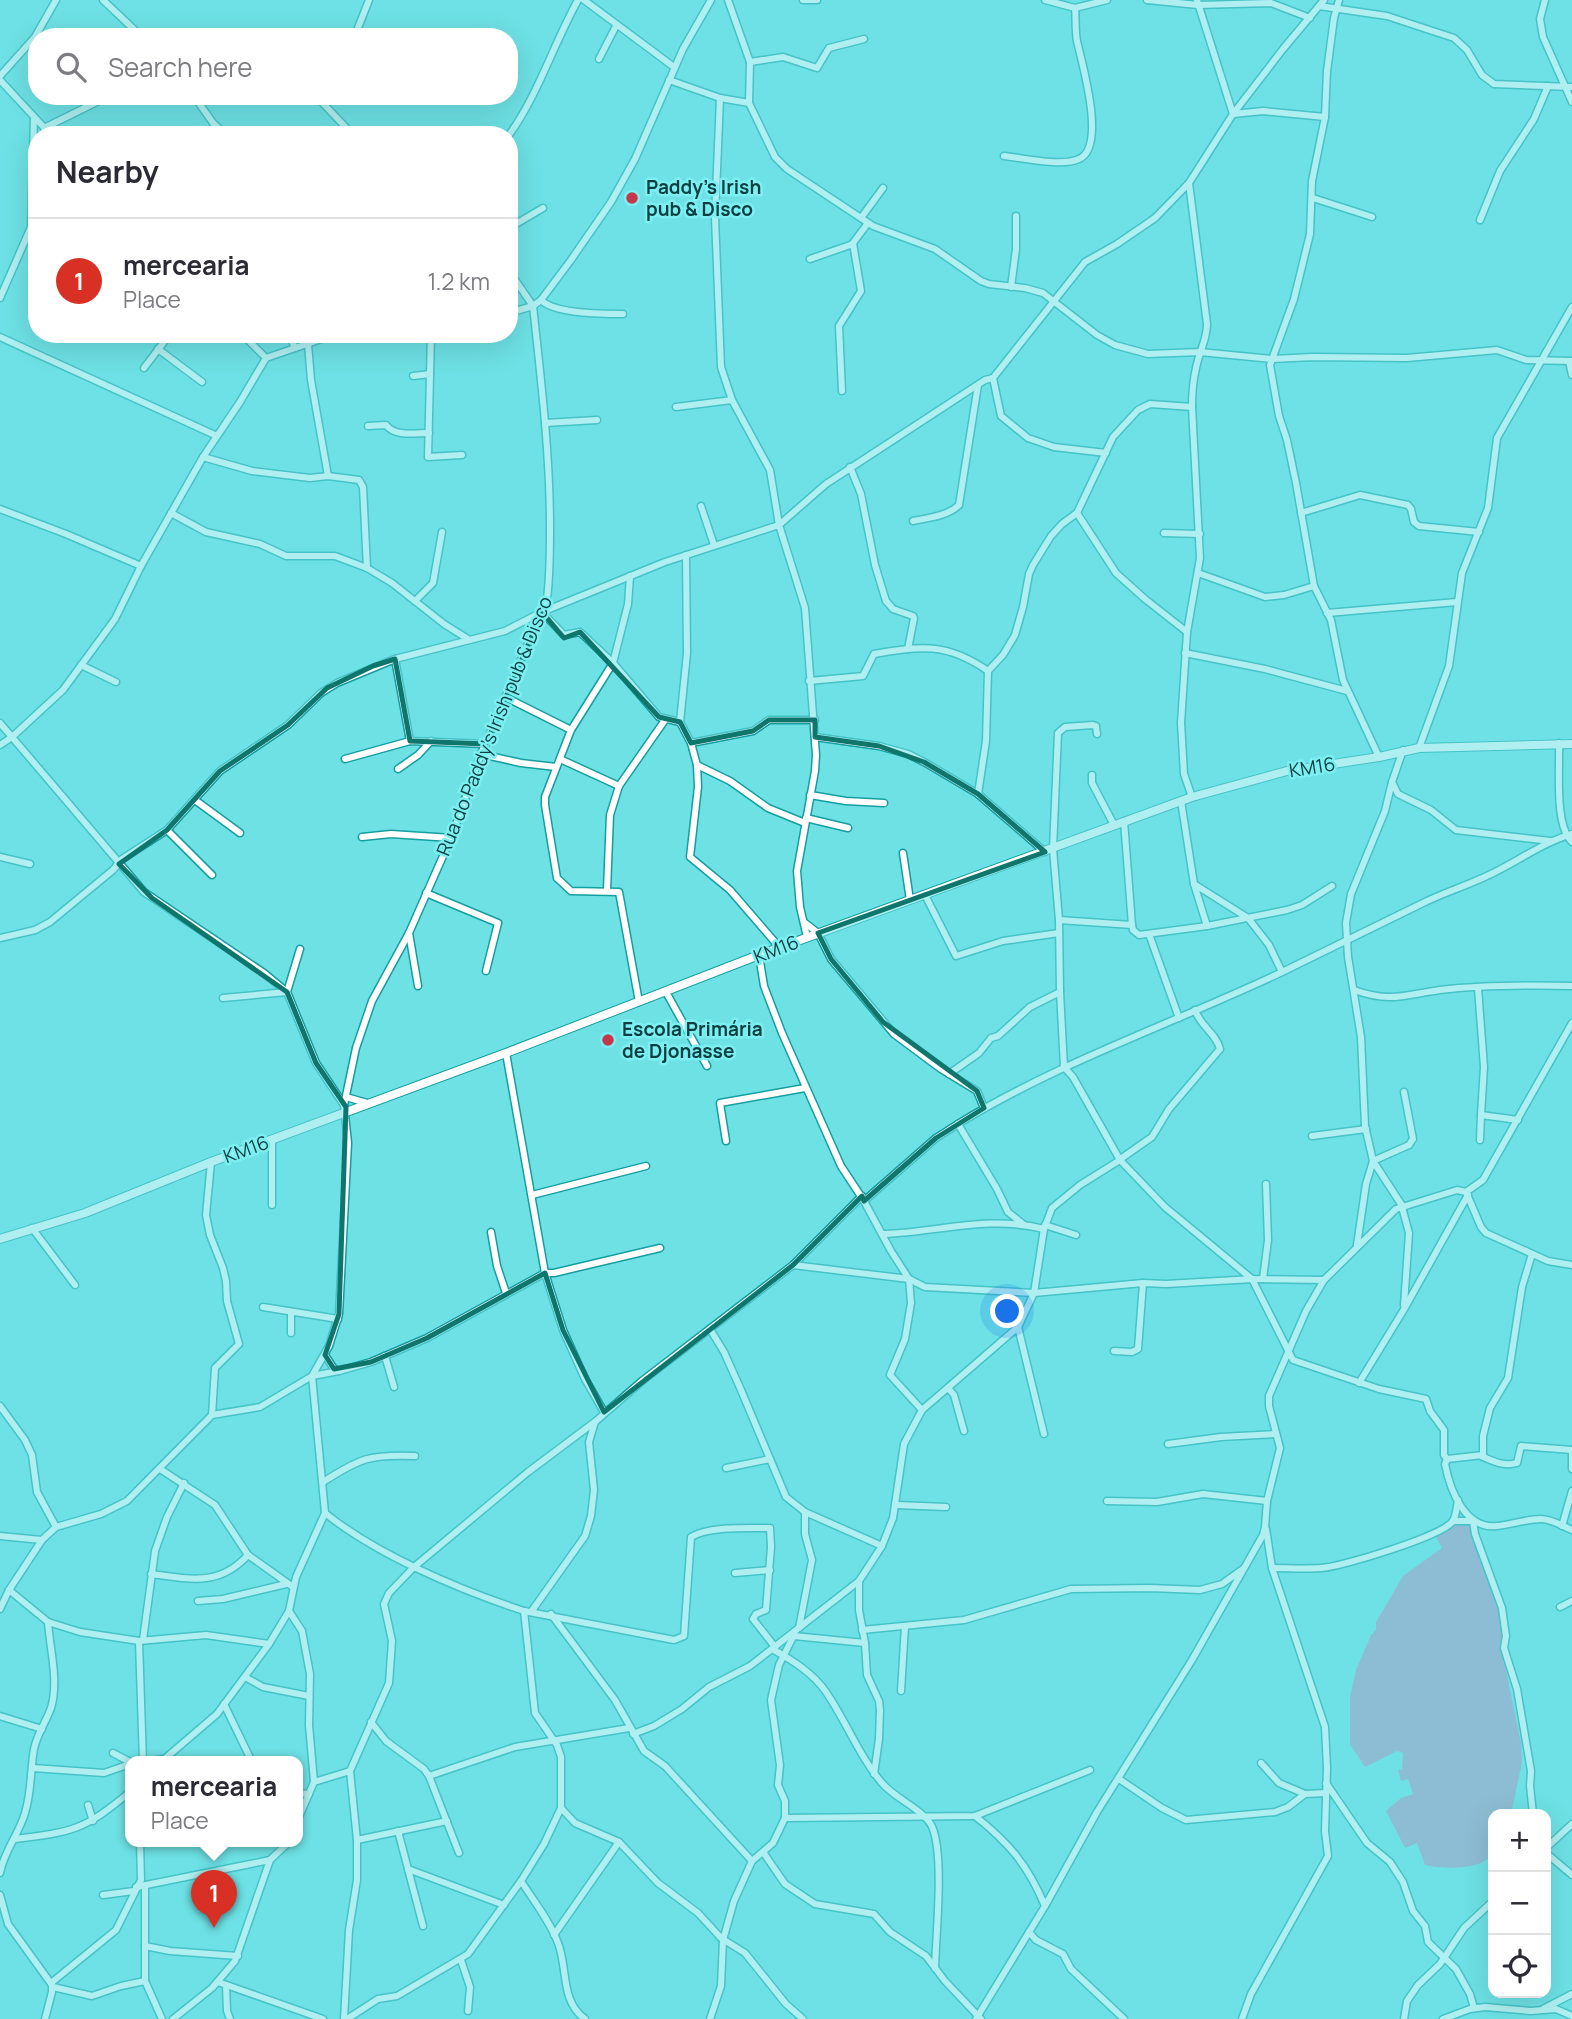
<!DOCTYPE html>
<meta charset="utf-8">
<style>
:root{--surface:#fff;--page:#f7f7f7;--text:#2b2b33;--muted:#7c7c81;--line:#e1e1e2;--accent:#d93025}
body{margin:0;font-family:Manrope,sans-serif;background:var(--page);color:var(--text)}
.controls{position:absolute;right:21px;bottom:21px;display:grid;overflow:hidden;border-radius:14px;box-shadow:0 7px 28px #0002}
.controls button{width:63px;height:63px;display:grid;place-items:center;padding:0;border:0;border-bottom:2px solid var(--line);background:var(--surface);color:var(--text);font:35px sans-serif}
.you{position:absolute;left:1008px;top:1312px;width:24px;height:24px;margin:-18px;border:5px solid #fff;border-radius:50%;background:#1a73e8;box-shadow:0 0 0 10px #1a73e833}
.badge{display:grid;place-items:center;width:46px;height:46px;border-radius:50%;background:var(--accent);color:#fff;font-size:23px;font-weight:700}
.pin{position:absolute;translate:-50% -58px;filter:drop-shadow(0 2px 4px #0008)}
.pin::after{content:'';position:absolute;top:37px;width:24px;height:21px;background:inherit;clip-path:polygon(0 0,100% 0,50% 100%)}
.popup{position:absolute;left:125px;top:1756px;width:178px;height:91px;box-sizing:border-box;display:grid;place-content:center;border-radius:14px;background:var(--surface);filter:drop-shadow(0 2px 5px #0005);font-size:23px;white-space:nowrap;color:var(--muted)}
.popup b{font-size:26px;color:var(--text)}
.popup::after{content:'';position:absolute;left:50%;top:100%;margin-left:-14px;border:14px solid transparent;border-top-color:var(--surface)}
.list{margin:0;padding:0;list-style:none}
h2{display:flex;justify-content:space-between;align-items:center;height:91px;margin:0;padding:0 28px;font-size:30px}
h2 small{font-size:23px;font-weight:400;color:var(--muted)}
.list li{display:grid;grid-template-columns:46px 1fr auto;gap:21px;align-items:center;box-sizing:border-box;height:126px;padding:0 28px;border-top:2px solid var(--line)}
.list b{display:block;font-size:26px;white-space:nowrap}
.list p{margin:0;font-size:23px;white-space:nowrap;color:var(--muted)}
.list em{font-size:23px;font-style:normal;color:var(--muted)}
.icon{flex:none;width:38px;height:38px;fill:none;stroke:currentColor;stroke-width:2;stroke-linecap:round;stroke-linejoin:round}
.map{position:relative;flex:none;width:1572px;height:2019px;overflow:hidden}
.search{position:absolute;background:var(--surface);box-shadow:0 7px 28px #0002;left:28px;top:28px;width:490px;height:77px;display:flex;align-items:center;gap:18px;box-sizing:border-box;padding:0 24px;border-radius:28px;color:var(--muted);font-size:26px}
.panel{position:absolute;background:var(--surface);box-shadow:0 7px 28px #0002;left:28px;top:126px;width:490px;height:217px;border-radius:28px}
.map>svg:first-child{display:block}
</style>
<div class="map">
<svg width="1572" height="2019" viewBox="0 0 1572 2019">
<rect width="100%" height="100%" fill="#6ee1e5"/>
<!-- green -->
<path fill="#b491bf" d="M1467 1522 1471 1523 1493 1573 1503 1626 1504 1660 1521 1743 1522 1763 1511 1814H1493C1493 1825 1496 1843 1492 1853 1484 1871 1441 1869 1425 1865L1417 1843 1405 1848 1386 1811 1401 1798 1413 1794 1408 1779 1401 1781 1398 1770 1402 1769 1403 1753 1397 1751 1365 1767 1350 1744V1697L1356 1670 1371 1635 1376 1630V1622L1403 1576 1442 1548 1435 1535 1451 1525Z"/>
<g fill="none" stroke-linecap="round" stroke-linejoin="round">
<!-- minor casing -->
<g stroke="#159ea1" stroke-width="9">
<g id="minor">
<polyline points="103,0 142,37"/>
<polyline points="584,0 674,67"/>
<polyline points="728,0 750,62 749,103 775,157 787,169 873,226 935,249 981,281 989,284 1025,288 1043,293 1097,335 1115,345 1148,354 1200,352 1272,359 1313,357 1407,358 1497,350 1526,360 1572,361"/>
<polyline points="803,0 817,0"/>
<polyline points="1045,0 1075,8 1107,0"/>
<polyline points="1147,0 1198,5 1271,3 1310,18"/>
<polyline points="1197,0 1233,114"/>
<polyline points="1339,0 1334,18 1327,71 1325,117 1312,181 1310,234 1294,299 1270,365 1279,416 1287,440 1296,483 1314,586 1331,620 1343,680 1379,757"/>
<polyline points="1545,0 1540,19 1543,37 1572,102"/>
<polyline points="1319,6 1387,16 1454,38 1467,50 1482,75 1494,84 1572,87"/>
<polyline points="356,33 366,37"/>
<polyline points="352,37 356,33 369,0"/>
<polyline points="599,59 616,26"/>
<polyline points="750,62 783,57 817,68 829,48 864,39"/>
<polyline points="0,76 35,37 56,0"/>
<polyline points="0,80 51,135"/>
<polyline points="669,80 720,98 749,103"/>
<polyline points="194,96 213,123 226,135"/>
<polyline points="316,96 353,135"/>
<polyline points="720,98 715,217 721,367 732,400 770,470 779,525 805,608 816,755 815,771 797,871 800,907 807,937"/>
<polyline points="1233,114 1263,111 1325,117"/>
<polyline points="44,128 109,96"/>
<path d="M509 135C538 95 554 43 578 0"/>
<path d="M1004 156C1023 158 1062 167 1079 159 1107 147 1082 64 1077 41 1075 30 1076 19 1075 8"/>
<polyline points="1313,198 1372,217"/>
<polyline points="861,218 883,188"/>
<polyline points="1480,220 1500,171 1534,119 1548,86"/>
<polyline points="509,228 543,208"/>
<polyline points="810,259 853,244"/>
<polyline points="509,271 533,306 509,313"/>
<polyline points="1011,287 1016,249 1016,216"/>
<polyline points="0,298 31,227 34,117"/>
<path d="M541 300C554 314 604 314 623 314"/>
<polyline points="242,334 266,358"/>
<polyline points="289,334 295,348"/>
<polyline points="431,334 428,457 462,455"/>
<polyline points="0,337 217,436"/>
<polyline points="308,344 311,380 328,476"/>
<polyline points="158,349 202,382"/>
<polyline points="1569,361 1572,375"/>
<polyline points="144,368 170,334"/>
<polyline points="413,376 430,374"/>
<polyline points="993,378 1001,416 1028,438 1054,447 1106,453"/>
<polyline points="842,391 839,326 861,291 853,243 868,223"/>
<polyline points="676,407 732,400"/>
<polyline points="545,423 597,420"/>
<path d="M368 426 386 425C395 437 415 433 429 433"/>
<polyline points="203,457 252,471 310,478 328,476 359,480 363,487 367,568"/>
<polyline points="850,467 861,494 875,565 886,601 893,609 913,616 914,618 908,649"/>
<polyline points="701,506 714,545"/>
<polyline points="0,509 66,534 141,566"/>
<polyline points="171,513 206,532 260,544 286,556 335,556 367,568 392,583 444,624 468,639"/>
<polyline points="1077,513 1116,573 1145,599 1187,632"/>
<polyline points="1301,513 1360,495 1408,505 1411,509 1414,522 1419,526 1479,532"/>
<path d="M913 521C928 518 948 516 959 505L978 385"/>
<polyline points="1164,533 1200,534"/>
<polyline points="686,555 687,653 680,722 691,743 697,765 698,787 690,857 730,890 780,948"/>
<polyline points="1198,573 1265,597 1284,595 1314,586"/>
<polyline points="415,601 433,583 442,532"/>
<polyline points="542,612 564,635 580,632 613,663 659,717 680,722"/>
<polyline points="1327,613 1457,602"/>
<polyline points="1185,653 1265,669 1347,691"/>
<polyline points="395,659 410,741"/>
<polyline points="81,665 116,682"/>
<path d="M809 681 863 676 874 654C921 645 948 643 988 671"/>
<polyline points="507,698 571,730 545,797 545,805 557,878 571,891 619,892 639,1002"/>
<polyline points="0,723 144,892 264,973 287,992 316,1063 344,1105 348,1143 339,1314 329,1346 312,1376 260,1407 212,1415 127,1501 101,1514 56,1527 42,1540 9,1590 0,1609"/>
<polyline points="571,730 613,663 628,604 630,576"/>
<polyline points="1097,734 1096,726 1093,725 1065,727 1058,733 1053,849 1059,920 1060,992 1064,1067 1073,1077 1120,1160 1165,1207 1252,1279 1324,1280"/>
<polyline points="815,737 879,746 908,754 924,762 978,794 1045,852"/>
<polyline points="691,743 753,731 769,720 815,720"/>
<path d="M1559 743C1560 768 1554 825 1572 842"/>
<polyline points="0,745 12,737 63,690 115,619 141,566 203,457 240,402 266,358 336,334"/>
<polyline points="1419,748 1449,666 1462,573 1488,508 1497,438 1572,307"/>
<polyline points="481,754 521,763 556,767"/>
<polyline points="345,759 410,741 486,744"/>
<polyline points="560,759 619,786 610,815 607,890"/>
<polyline points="697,765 730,781 768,808 805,823"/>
<polyline points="398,769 418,755 431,741"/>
<polyline points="1092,775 1092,783 1114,825"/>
<polyline points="1392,782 1398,794 1431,810 1456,830 1550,841"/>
<polyline points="619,786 665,720"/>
<polyline points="978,794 986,741 988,671 1003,655 1015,635 1023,607 1029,574 1033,565 1051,536 1062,524 1077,513 1113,437 1125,424 1138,410 1150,404 1192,407"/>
<polyline points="810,795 846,801 884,803"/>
<path d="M1192 797 1184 774 1181 723 1187 632 1200 558 1192 407C1192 393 1193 381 1196 368 1199 352 1207 340 1207 324L1189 183 1233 114 1283 49 1324 0"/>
<polyline points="195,800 240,833"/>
<polyline points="1181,801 1194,884 1207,926"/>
<polyline points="806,818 848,828"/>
<polyline points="1124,821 1132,925 1133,930 1139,935 1207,926 1287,910 1302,905 1332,886"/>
<polyline points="167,830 212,875"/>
<polyline points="362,837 391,834 451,838"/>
<polyline points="903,853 910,900"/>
<polyline points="0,857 30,864"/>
<polyline points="1194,884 1248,918 1269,945 1282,972"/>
<polyline points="426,893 498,923 486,971"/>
<polyline points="925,895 956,956 1003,941 1059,933"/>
<polyline points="1059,920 1132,925"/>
<polyline points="805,923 818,933 831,959 894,1034 941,1069 977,1091 984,1108"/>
<polyline points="409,933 418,986"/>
<polyline points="1149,934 1179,1018"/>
<polyline points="0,938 35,930 50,922 113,870 122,859 167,830 220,771 288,725 321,693 337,683 395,659 505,631 542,612 665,562 779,525 826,484 985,380 993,378 1085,262 1117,244 1155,218 1189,183"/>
<polyline points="759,955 764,986 782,1033 841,1166 864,1201 891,1251 909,1279 911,1303 905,1339 890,1375 922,1410"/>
<polyline points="1478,988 1484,1067 1481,1115 1518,1120"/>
<path d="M1354 990C1391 1003 1404 995 1440 990 1484 985 1528 985 1572 986"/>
<polyline points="666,992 707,1066"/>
<polyline points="223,998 287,992 300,949"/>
<polyline points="506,1053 545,1273 563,1330 585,1379 604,1412"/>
<polyline points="949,1074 979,1053 991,1038 998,1036 1030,1007 1060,992"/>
<polyline points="346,1097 367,1103"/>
<path d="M344 1105 356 1048 372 1001 409 933 451 838 481 754 547 599C550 575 550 552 550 528 550 454 541 380 533 306L541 300 571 260 611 202 635 159 683 49 711 0"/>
<polyline points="1312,1136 1366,1129"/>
<polyline points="272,1140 272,1205"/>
<polyline points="1480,1140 1481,1115"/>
<polyline points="726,1141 720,1103 805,1088"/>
<path d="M1119 1160 1152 1137 1169 1109 1220 1049C1216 1033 1200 1026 1195 1010"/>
<polyline points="211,1162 206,1215 210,1235 223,1268 226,1281 227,1301 239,1344 215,1368 212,1415"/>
<polyline points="1466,1192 1483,1180 1572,1023"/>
<polyline points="532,1195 646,1166"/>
<polyline points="864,1201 936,1138 958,1124"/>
<polyline points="1402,1207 1409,1233 1404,1305"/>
<polyline points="1403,1207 1373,1161 1409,1145 1413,1139 1404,1092"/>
<path d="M1023 1224 1008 1212 997 1189 958 1124C1059 1062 1172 1024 1280 973 1328 950 1375 926 1423 903 1445 892 1469 885 1491 874 1518 861 1544 842 1572 834"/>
<polyline points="1045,1225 1076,1235"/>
<polyline points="32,1228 75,1285"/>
<polyline points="491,1232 497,1266 506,1293"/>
<path d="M884 1234C941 1232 987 1215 1044 1229"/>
<polyline points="1357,1245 1366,1184 1373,1161 1365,1126 1361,1037 1348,957 1346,923 1351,894 1385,811 1392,782 1403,750"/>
<polyline points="793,1265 909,1279 925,1287 1034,1293 1143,1283 1166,1284 1253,1279"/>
<path d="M1252 1279 1293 1360 1379 1389 1426 1399 1430 1411 1444 1430V1455L1447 1459 1445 1464C1450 1490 1465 1530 1497 1526 1511 1525 1526 1519 1541 1519 1552 1519 1562 1526 1572 1530"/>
<polyline points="1263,1279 1268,1240 1266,1184"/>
<polyline points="263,1307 338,1319"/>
<polyline points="1018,1327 1044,1434"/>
<polyline points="710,1329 724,1352 741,1390 786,1497 805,1512 805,1534 812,1560 799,1628"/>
<polyline points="291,1333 291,1312"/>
<polyline points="1114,1351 1132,1352 1138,1349 1143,1283"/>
<polyline points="325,1355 334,1369 339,1371 371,1362 427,1338 545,1273 554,1273 660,1248"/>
<polyline points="385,1356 394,1387"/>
<polyline points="1359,1383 1403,1311 1468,1195"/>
<polyline points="948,1388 954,1395 964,1431"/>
<polyline points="0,1406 25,1440 32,1455 37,1492 56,1527"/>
<polyline points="1168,1444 1221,1437 1276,1434"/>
<polyline points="1572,1450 1572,1469"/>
<path d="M1481 1456C1493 1461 1504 1467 1517 1463L1521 1446 1572 1450"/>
<polyline points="1447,1459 1483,1455 1483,1436 1490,1408 1508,1378 1522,1287 1532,1254"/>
<polyline points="726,1468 770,1459"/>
<polyline points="160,1469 215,1505 248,1555 293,1587"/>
<path d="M323 1482C360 1458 371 1454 415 1456"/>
<polyline points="1107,1501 1157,1502 1203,1494 1267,1501"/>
<polyline points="897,1505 946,1507"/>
<polyline points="805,1512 882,1546"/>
<path d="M325 1513C377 1555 460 1590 524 1611L674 1640 684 1636 691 1537C709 1526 749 1528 770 1528L771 1547 766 1610 756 1614 753 1619 775 1647"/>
<polyline points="1453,1521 1473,1521 1475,1534 1502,1608 1506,1636 1504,1648 1517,1689 1531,1771 1530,1786 1533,1814"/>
<polyline points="1562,1526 1572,1491"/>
<polyline points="0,1536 42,1540"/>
<path d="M1272 1568C1288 1568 1305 1569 1321 1568 1341 1567 1443 1536 1453 1521 1456 1516 1457 1506 1458 1500"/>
<polyline points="735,1573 770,1570"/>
<path d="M151 1574C190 1579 219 1587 248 1555"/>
<polyline points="859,1581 859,1610 865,1643 867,1675 879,1701 880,1710 879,1739 874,1774"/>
<polyline points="9,1590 48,1622 80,1632 139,1641 206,1635 269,1644"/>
<polyline points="198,1601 223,1599 286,1584"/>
<polyline points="1560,1607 1572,1601"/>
<polyline points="289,1611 302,1631 310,1674 309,1725 314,1782 298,1819"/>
<polyline points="531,1612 585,1536 591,1516 594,1490 589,1442 595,1422"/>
<polyline points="551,1614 615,1700 644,1751 665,1766 752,1861"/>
<polyline points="862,1630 964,1620 1071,1589 1150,1588 1200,1590 1222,1584 1243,1569"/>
<polyline points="794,1636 865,1643"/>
<polyline points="143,1640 155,1551 167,1517 184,1483"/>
<polyline points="139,1641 143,1762"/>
<path d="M772 1649C792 1660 813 1673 826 1692 846 1721 859 1756 882 1783 895 1799 927 1811 933 1829 944 1860 936 1933 935 1968"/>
<polyline points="245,1677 263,1687 309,1696"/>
<polyline points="901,1691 905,1626"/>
<polyline points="224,1704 252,1762"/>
<polyline points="0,1716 42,1729"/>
<polyline points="371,1722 386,1741 424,1769 429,1776 459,1853"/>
<polyline points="633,1734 654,1726 682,1709 709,1687 750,1666 859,1581 882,1546 893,1518 904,1444 922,1410 1018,1327 1034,1293 1044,1229 1052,1208 1080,1185 1120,1160"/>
<polyline points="113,1753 130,1762"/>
<polyline points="148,1762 162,1759"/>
<polyline points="161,1762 217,1714 269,1644 289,1611 296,1577 325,1513 312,1376 339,1371"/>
<polyline points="1261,1763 1279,1783 1305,1794"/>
<polyline points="33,1768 104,1773 130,1764"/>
<polyline points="429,1776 515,1747 629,1728"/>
<polyline points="1119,1779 1162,1808 1186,1820 1275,1812 1288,1807 1305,1794 1326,1793"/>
<polyline points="314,1782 350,1771"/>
<polyline points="1326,1783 1367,1843 1390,1862 1403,1882 1413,1911 1425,1926 1428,1942 1456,1969 1470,1994 1474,2008"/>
<polyline points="298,1793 309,1794"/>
<polyline points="88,1805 93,1821"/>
<polyline points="561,1808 575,1823 619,1842 658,1883 698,1913 721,1938 745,1953 786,2004 803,2019"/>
<path d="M975 1816C1009 1843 1028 1865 1045 1906"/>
<polyline points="785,1818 975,1816 1090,1770"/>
<polyline points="398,1831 423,1926"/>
<path d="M15 1839C73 1832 84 1830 130 1792"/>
<polyline points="357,1840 447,1821"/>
<polyline points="1546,1848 1572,1824"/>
<polyline points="763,1852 785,1884 815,1904 874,1914 890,1932 926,1956 945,1981 981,2019"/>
<polyline points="1546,1853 1572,1875"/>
<polyline points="408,1869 504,1905"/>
<path d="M0 1873C4 1851 19 1834 25 1813 32 1790 30 1771 34 1749 37 1734 46 1722 51 1708 59 1681 50 1650 48 1622"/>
<path d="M521 1881C533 1900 550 1921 558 1943 568 1968 560 2001 585 2019"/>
<polyline points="145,1886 145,1981 162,2019"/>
<polyline points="136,1887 270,1860"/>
<polyline points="0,1895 8,1924 52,1985 52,1992 45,2019"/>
<polyline points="103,1895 134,1891"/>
<polyline points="1029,1932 1036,1940 1063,1954 1071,1969 1124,2019"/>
<polyline points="554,1935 619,1842"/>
<polyline points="145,1946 170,1951 238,1956"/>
<polyline points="461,1960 470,1987 468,2011"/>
<polyline points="218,1982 323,2019"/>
<polyline points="51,1983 116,1930 141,1880 140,1842"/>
<polyline points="226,1985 227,2011 230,2019"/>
<polyline points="53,1987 92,1996 121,1986 145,1981"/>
<polyline points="1543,2009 1572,1994"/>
<polyline points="173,2019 212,1988 235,1961 270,1860 289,1842"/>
<polyline points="344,2019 349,1930 357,1880 357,1840 350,1771 389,1683 392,1641 384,1604 389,1593 414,1567 528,1472 596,1421 642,1381 793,1265 862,1196"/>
<polyline points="347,2019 378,1999 397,1996 468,1954 521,1881 544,1844 561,1808 561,1757 557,1745 535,1713 524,1611"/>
<polyline points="710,2019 721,1986 723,1940 734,1901 752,1861 773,1843 785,1818 785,1801 778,1785 780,1765 771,1700 779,1665 794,1635"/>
<polyline points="976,2019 1045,1906 1097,1812 1192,1660 1263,1535 1265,1527 1267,1501 1280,1448 1269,1406 1269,1396 1306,1311 1324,1280 1396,1209 1457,1190 1466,1192 1481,1227 1486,1233 1548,1261 1572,1265"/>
<polyline points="1242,2019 1251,1994 1328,1856 1325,1831 1327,1768 1325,1727 1272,1568 1266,1529"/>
<polyline points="1404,2019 1407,2001 1418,1985 1440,1964 1464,1928 1493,1901"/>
<polyline points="1443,2019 1470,2009 1485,2007 1531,2011 1556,2009 1572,2016"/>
</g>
</g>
<!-- tertiary casing -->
<g stroke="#159ea1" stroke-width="10">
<polyline id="tertiary" points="0,1239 85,1213 211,1162 506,1053 759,955 1192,797 1287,771 1379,757 1419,748 1572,744"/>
</g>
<!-- minor -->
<use href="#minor" stroke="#fff" stroke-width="6"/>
<!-- tertiary -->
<use href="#tertiary" stroke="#fff" stroke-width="8"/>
</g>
<!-- marked area -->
<path d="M0 0H1572V2019H0ZM542 612 564 638 580 632 659 717 680 722 691 743 753 731 769 720H815V737L879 746 924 762 978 794 1045 852 818 933 831 959 883 1022 977 1091 984 1108 936 1138 864 1201 862 1196 793 1265 604 1412 563 1330 545 1273 427 1338 371 1362 334 1369 325 1355 339 1314 346 1107 316 1063 287 992 152 898 119 864 167 830 220 771 288 725 327 688 373 666 395 659 410 741 486 744Z" fill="#6ee1e5" fill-opacity=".55" fill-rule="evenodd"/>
<path fill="none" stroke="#0f766e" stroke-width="5" stroke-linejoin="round" d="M542 612 564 638 580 632 659 717 680 722 691 743 753 731 769 720H815V737L879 746 924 762 978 794 1045 852 818 933 831 959 883 1022 977 1091 984 1108 936 1138 864 1201 862 1196 793 1265 604 1412 563 1330 545 1273 427 1338 371 1362 334 1369 325 1355 339 1314 346 1107 316 1063 287 992 152 898 119 864 167 830 220 771 288 725 327 688 373 666 395 659 410 741 486 744Z"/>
<!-- markers -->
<g fill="#c7374a" stroke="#7ceff2" stroke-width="2.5">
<circle cx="632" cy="198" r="7"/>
<circle cx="608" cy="1040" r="7"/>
</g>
<g text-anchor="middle" stroke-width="5" stroke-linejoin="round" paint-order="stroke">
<!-- poi labels -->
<g font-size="19" font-weight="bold" fill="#0b3f41" stroke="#7ceff2" text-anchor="start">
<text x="646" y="194">Paddy's Irish<tspan x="646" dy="22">pub &amp; Disco</tspan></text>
<text x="622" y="1036">Escola Primária<tspan x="622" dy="22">de Djonasse</tspan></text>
</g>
<!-- street labels -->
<g font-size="19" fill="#0b3f41" stroke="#7ceff2">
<text transform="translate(494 726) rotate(-68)" y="7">Rua do Paddy's Irish pub &amp; Disco</text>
<text transform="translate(1312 767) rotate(-9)" y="7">KM16</text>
<text transform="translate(776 949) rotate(-21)" y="7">KM16</text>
<text transform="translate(246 1149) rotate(-20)" y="7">KM16</text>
</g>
</g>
</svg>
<div class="controls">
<button>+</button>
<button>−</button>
<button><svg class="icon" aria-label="locate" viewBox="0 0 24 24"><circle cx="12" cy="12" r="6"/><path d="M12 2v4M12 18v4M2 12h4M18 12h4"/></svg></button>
</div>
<div class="you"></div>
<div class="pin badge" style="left:214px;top:1928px">1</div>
<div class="popup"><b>mercearia</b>Place</div>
<div class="search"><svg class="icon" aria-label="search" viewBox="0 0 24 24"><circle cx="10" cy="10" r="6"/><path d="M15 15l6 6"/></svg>Search here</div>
<section class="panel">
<h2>Nearby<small></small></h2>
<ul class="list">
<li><span class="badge">1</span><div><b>mercearia</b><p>Place</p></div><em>1.2 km</em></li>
</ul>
</section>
</div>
